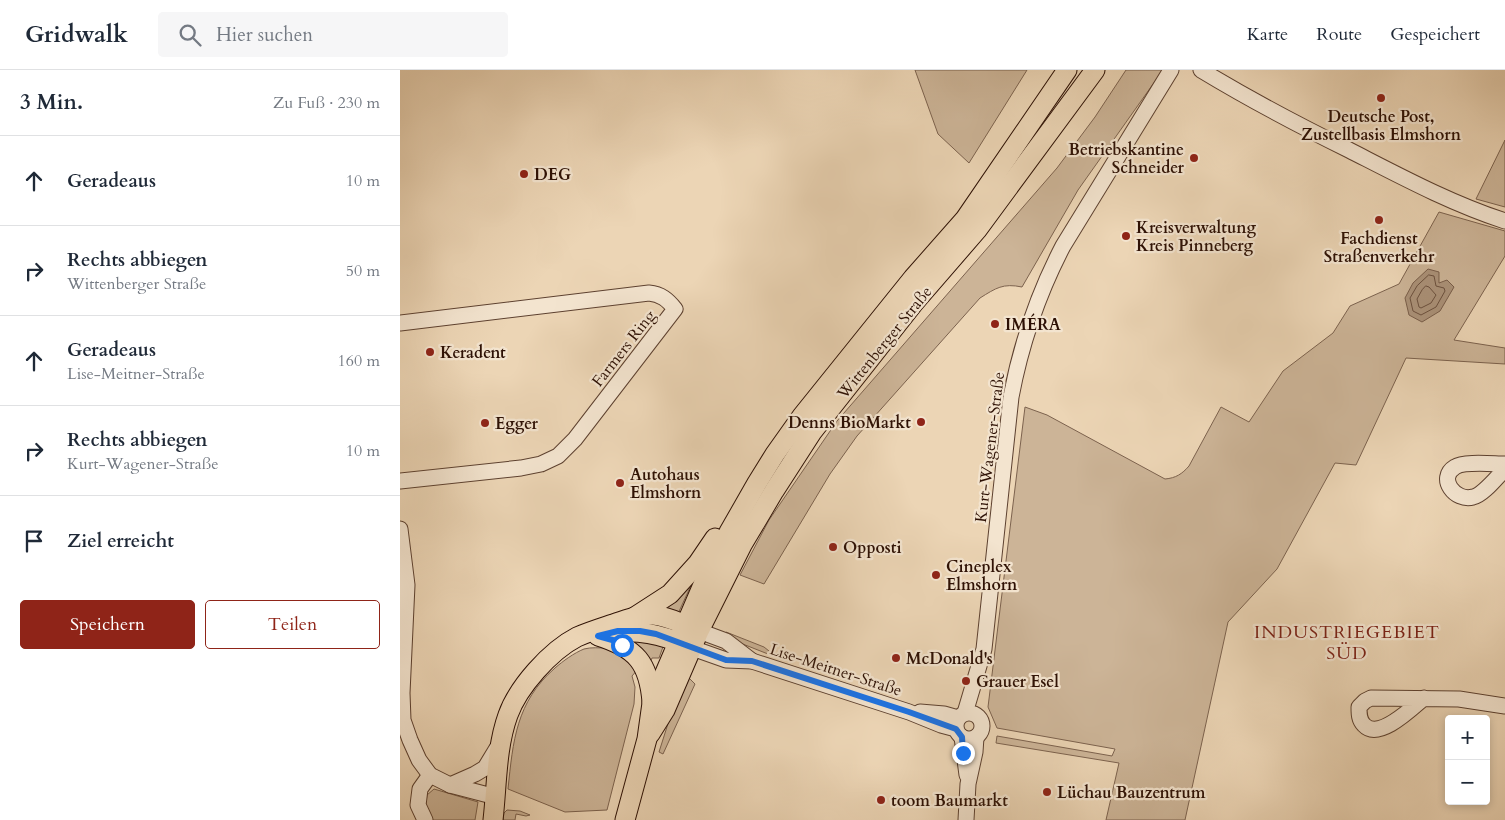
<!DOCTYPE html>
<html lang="de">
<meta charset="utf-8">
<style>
:root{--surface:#fff;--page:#f6f6f7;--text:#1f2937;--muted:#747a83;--line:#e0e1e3;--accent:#8f2418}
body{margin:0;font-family:Cardo,serif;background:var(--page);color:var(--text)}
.controls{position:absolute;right:15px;bottom:15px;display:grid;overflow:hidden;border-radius:5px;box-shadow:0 2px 8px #0003}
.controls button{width:45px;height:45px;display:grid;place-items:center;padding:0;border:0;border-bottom:1px solid var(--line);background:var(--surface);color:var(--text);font:25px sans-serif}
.stop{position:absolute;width:15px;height:15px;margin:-11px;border:4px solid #1a73e8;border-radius:50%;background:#fff}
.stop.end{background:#1a73e8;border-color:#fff;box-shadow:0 1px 5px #0008}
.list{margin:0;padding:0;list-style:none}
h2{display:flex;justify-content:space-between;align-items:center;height:65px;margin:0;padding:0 20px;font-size:21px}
h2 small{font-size:16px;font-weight:400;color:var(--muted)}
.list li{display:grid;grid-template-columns:32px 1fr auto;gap:15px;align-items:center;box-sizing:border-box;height:90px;padding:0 20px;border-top:1px solid var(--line)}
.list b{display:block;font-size:19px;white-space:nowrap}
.list p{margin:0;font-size:16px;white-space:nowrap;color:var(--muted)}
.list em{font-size:16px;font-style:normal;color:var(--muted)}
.actions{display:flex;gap:10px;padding:15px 20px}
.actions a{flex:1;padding:11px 0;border:1px solid var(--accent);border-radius:5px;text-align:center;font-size:18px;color:var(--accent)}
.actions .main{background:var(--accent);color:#fff}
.icon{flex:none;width:28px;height:28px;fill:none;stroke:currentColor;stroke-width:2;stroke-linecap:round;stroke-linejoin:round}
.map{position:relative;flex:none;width:1105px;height:750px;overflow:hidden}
header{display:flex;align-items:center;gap:30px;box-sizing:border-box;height:70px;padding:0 25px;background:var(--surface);border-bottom:1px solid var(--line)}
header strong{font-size:24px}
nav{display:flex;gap:28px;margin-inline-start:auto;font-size:18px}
.search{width:350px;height:45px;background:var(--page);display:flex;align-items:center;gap:12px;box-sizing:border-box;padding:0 18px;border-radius:5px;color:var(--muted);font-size:19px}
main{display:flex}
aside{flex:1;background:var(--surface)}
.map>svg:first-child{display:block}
</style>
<header>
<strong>Gridwalk</strong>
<div class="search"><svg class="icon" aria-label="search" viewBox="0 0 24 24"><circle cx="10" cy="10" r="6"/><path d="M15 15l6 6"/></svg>Hier suchen</div>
<nav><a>Karte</a><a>Route</a><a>Gespeichert</a></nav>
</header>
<main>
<aside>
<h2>3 Min.<small>Zu Fuß · 230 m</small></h2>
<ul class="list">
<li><svg class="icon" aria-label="ahead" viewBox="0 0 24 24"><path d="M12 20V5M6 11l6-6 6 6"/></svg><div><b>Geradeaus</b></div><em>10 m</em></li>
<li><svg class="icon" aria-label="right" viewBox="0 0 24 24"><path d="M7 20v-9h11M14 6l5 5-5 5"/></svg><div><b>Rechts abbiegen</b><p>Wittenberger Straße</p></div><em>50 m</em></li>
<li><svg class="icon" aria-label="ahead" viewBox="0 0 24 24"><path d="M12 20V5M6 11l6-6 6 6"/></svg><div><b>Geradeaus</b><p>Lise-Meitner-Straße</p></div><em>160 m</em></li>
<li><svg class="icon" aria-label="right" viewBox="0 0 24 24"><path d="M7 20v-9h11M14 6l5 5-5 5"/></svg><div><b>Rechts abbiegen</b><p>Kurt-Wagener-Straße</p></div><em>10 m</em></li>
<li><svg class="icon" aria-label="arrive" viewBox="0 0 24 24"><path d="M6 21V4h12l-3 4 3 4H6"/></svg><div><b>Ziel erreicht</b></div></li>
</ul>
<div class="actions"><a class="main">Speichern</a><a>Teilen</a></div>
</aside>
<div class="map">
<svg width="1105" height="750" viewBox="0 0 1105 750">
<rect width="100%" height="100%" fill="#ecd5b5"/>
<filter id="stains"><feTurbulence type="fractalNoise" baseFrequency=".004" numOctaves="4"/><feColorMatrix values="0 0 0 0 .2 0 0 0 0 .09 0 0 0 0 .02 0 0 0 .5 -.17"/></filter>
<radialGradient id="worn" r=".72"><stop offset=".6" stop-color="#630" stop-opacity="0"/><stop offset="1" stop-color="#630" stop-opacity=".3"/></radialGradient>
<!-- green -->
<g fill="#ccb497" stroke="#7c624e">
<polygon points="515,0 627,0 569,93 538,64"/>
<path d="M726 0H763L678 120 622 217C603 213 596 218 580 228L457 366 430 404 364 514 340 505 369 450 437 351 657 98 695 47Z"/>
<polygon points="1105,70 1105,137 1076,129"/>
<path d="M1039 142 1105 161V186L1054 270 1105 278V294L1006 288 956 395 935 393 877 499 828 552 785 750H706L719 693 596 673 597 666 712 686 715 679 597 658 588 637 625 337 647 345 765 409C776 408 782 404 789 396L821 337 849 352 883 301 933 263 950 236 999 214Z"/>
<polygon points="293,511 276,548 256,539"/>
<polygon points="326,562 364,577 369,581 368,584 325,567"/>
<polygon points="222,570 264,574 259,588 252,588 248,597"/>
<path d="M207 578 226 584 238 599 232 606 235 617 234 634 207 740 165 742 108 719C113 671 116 632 155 598 163 591 174 583 184 579 191 577 200 578 207 578Z"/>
<polygon points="286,605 295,614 263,684 259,682 272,641"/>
<polygon points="34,719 78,732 75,750 28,750 25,741 27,725"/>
<polygon points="107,740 120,741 130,745 126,746 116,744 115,750 103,750 104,743"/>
</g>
<!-- water -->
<polygon fill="#ab9279" stroke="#795e4a" points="1028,199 1039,202 1039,213 1047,210 1054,217 1040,241 1022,252 1009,245 1005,228 1013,213"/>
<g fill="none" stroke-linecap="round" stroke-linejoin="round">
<!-- shore -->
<g stroke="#6c513e" stroke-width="1">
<polygon points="1029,205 1034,206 1036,216 1044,218 1045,221 1036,237 1021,245 1013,241 1010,228 1017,216"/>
<polygon points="1026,216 1029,217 1036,225 1031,233 1021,238 1019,237 1017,229 1022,220"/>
</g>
<!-- minor casing -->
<g stroke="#5d4130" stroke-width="17">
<g id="minor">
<path d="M801 0C849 29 898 55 949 80 1000 106 1050 133 1105 151"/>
<path d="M0 253 249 223C261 224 268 230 275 239L175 369 158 386 141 394 121 398 0 411"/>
<path d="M1105 394C1093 394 1064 391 1055 397 1037 408 1055 432 1073 427 1083 425 1097 407 1105 399"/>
<polyline points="0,459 7,515 2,623 3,650 10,670 19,690 30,705 50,715 96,727"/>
<polyline points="299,561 326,571 352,591"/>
<polyline points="292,578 326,590 352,591 509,642 541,655 556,659"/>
<path d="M1024 628C1012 638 979 671 964 655 959 650 959 644 959 637L965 631 971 628 1059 629 1105 636"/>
<polyline points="520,642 544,644 558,648"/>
<circle cx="569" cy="656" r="13"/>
<path d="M565 643 584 579 611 327C621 274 638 224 663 176L771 0"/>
<polyline points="562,667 567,705"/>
<polyline points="50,715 75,704 85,698 99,675"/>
<polyline points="25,750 18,735 20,719 30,705"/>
<polyline points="566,750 568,714 575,682 576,667"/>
</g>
</g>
<!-- major casing -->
<g stroke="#2d1004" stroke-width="21">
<g id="major">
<polyline points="236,546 270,524 298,493 315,468"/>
<path d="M207 564C236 558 262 565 289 576"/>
<path d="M198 566C236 578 249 593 252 632"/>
<polyline points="250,664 265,640 299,561 342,475 374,421 412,362 513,234 577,160 695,0"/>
<path d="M93 750C97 716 96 678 108 645 118 617 150 581 177 567 188 562 201 558 213 554 226 550 239 544 253 545 268 546 282 554 296 559"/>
<polyline points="225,750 247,669 252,633 305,510 329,462 357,413 375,384 402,346 513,208 565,149 667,0"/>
</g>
</g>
<!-- minor -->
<use href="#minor" stroke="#f3e4cf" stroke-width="15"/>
<!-- major -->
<use href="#major" stroke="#ecd5b5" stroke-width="19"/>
</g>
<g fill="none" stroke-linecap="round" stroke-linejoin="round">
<!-- route -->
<polyline stroke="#1a73e8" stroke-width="6" points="222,575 216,571 198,566 218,561 240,561 256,564 326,590 352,591 509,642 556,659 562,667 563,683"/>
</g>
<!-- markers -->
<g fill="#8f2418" stroke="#f3e4cf" stroke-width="2">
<circle cx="981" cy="28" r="5"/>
<circle cx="794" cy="88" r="5"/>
<circle cx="124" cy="104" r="5"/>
<circle cx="979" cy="150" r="5"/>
<circle cx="726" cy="166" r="5"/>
<circle cx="595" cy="254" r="5"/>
<circle cx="30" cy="282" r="5"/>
<circle cx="521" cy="352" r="5"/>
<circle cx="85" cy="353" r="5"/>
<circle cx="220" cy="413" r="5"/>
<circle cx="433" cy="477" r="5"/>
<circle cx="536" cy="505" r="5"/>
<circle cx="496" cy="588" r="5"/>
<circle cx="566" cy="611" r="5"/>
<circle cx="647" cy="722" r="5"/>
<circle cx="481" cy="730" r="5"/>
</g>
<g text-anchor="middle" stroke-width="4.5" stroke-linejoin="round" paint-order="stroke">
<!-- poi labels -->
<g font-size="16" font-weight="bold" fill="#2d1004" stroke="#f3e4cf" text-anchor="start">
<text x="981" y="52" text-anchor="middle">Deutsche Post,<tspan x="981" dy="18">Zustellbasis Elmshorn</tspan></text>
<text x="784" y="85" text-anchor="end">Betriebskantine<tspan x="784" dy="18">Schneider</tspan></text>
<text x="134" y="110">DEG</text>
<text x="736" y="163">Kreisverwaltung<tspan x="736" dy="18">Kreis Pinneberg</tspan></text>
<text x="979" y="174" text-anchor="middle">Fachdienst<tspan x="979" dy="18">Straßenverkehr</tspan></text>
<text x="605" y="260">IMÉRA</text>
<text x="40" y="288">Keradent</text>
<text x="511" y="358" text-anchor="end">Denns BioMarkt</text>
<text x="95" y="359">Egger</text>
<text x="230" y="410">Autohaus<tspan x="230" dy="18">Elmshorn</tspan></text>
<text x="443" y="483">Opposti</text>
<text x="546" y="502">Cineplex<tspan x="546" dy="18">Elmshorn</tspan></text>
<text x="506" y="594">McDonald's</text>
<text x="576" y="617">Grauer Esel</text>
<text x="657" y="728">Lüchau Bauzentrum</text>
<text x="491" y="736">toom Baumarkt</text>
</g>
<!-- street labels -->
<g font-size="16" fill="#2d1004" stroke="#f3e4cf">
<text transform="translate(484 272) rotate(-51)" y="6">Wittenberger Straße</text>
<text transform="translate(223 278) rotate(-52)" y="6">Farmers Ring</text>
<text transform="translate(589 377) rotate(-83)" y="6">Kurt-Wagener-Straße</text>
<text transform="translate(436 599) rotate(18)" y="6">Lise-Meitner-Straße</text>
</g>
<!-- neighbourhood labels -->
<g font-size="18" letter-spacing="1" fill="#7a1f14" stroke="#f3e4cf">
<text x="947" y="568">INDUSTRIEGEBIET<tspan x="947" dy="21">SÜD</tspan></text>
</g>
</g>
<rect width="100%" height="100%" filter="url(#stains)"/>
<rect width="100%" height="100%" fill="url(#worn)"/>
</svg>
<div class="controls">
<button>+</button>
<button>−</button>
</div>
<div class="stop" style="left:222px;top:575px"></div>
<div class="stop end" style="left:563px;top:683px"></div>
</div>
</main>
